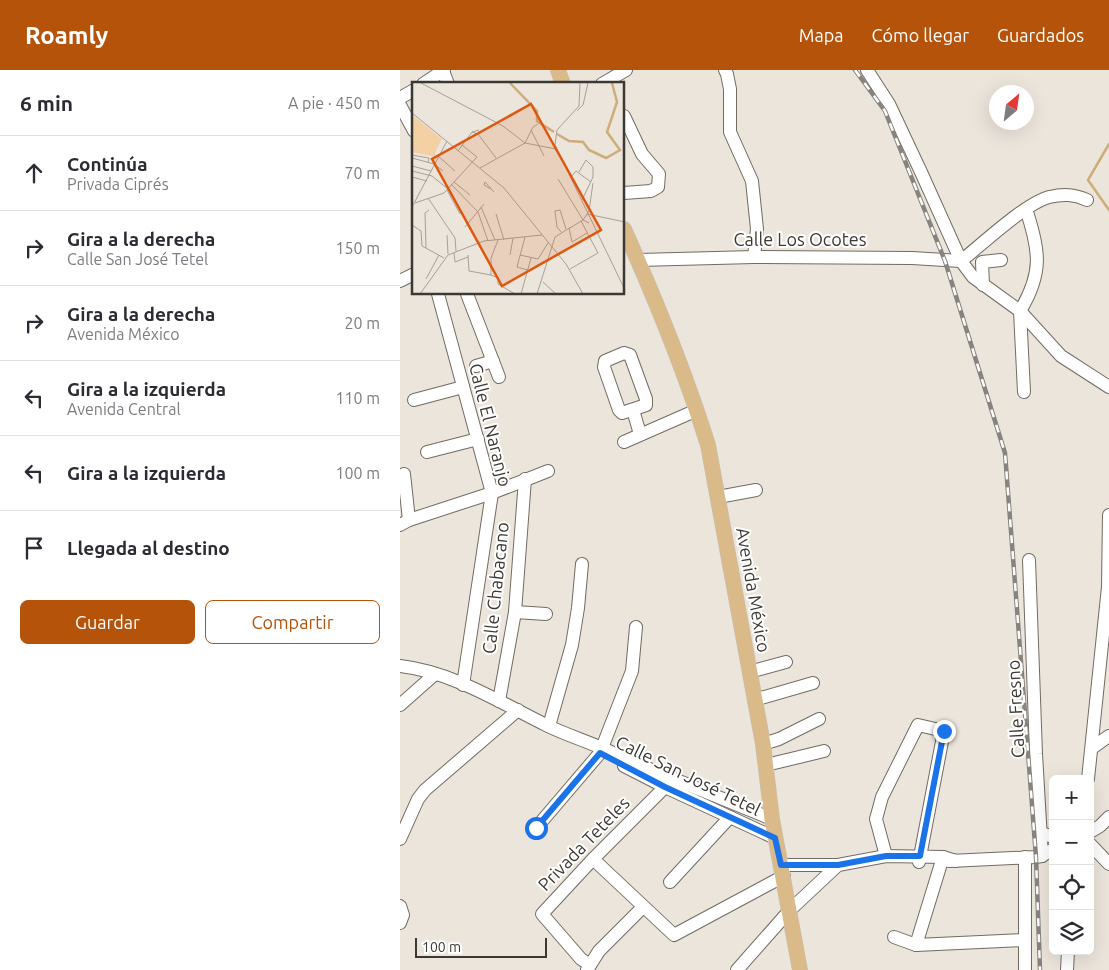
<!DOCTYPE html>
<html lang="es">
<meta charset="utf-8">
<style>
:root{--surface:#fff;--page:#f2f2f3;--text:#2b2b33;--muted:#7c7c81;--line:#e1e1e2;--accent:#b45309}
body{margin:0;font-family:Ubuntu,sans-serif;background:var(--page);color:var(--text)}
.controls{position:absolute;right:15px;bottom:15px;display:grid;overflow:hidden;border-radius:8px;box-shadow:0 5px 20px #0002}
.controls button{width:45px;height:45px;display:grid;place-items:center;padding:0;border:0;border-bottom:1px solid var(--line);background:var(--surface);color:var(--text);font:25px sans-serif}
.compass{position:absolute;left:589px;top:15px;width:45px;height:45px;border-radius:50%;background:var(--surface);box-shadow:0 5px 20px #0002;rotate:29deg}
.scale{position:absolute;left:15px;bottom:12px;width:132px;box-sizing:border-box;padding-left:5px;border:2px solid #3c3935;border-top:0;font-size:14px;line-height:18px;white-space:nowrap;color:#3c3935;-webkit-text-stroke:4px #fff;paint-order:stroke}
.stop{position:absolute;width:15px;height:15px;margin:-11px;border:4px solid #1a73e8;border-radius:50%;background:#fff}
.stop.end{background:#1a73e8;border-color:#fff;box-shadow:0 1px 5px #0008}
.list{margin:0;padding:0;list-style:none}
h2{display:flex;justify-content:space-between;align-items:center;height:65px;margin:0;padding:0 20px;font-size:21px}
h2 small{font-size:16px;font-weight:400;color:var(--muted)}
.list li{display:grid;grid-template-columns:32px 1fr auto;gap:15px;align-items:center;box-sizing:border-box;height:75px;padding:0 20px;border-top:1px solid var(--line)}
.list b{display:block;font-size:19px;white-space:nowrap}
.list p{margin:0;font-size:16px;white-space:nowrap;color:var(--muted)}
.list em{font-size:16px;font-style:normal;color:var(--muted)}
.actions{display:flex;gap:10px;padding:15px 20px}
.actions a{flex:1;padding:11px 0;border:1px solid var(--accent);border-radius:8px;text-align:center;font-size:18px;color:var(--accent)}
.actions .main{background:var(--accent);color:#fff}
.icon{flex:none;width:28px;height:28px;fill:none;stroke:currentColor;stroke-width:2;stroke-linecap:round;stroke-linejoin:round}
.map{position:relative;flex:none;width:709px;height:900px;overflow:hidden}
header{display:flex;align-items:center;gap:30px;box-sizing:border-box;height:70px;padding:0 25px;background:var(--accent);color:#fff}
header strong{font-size:24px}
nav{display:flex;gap:28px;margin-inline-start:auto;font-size:18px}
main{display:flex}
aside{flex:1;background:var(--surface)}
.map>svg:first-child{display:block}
</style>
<header>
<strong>Roamly</strong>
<nav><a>Mapa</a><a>Cómo llegar</a><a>Guardados</a></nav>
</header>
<main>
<aside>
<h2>6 min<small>A pie · 450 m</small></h2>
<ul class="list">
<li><svg class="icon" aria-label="ahead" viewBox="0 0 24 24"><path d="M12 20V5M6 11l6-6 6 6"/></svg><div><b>Continúa</b><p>Privada Ciprés</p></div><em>70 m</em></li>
<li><svg class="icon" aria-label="right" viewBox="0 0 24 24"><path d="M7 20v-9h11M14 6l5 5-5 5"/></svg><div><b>Gira a la derecha</b><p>Calle San José Tetel</p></div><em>150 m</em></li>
<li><svg class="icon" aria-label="right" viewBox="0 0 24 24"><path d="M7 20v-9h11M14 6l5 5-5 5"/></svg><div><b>Gira a la derecha</b><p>Avenida México</p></div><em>20 m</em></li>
<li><svg class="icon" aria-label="left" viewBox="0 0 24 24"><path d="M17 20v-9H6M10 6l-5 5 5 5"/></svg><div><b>Gira a la izquierda</b><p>Avenida Central</p></div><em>110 m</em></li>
<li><svg class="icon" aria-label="left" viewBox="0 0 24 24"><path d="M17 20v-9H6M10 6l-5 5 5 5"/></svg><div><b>Gira a la izquierda</b></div><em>100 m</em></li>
<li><svg class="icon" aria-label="arrive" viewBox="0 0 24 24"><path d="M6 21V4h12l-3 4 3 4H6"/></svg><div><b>Llegada al destino</b></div></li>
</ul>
<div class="actions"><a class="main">Guardar</a><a>Compartir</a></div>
</aside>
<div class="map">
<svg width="709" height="900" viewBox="0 0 709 900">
<rect width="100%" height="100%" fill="#ece5dc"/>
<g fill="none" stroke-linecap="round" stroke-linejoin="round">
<!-- stream -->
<polyline stroke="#cfac7c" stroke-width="2.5" points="709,74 688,110 709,140"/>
<!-- minor casing -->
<g stroke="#716b63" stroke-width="14">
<g id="minor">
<polyline points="325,0 327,4 330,19 330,62 352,111 357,159 354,187"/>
<polyline points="467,0 489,34 521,102 561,191 573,207 620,241 661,286 709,317"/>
<polyline points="43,1 48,14"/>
<polyline points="23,14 44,0"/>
<polyline points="202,14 226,0"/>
<polyline points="0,28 14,20"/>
<polyline points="0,35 14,61"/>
<polyline points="224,46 242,84 259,104 258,117 251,121 224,123"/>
<polyline points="238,190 354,187 512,188 561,191"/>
<path d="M561 191C581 175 626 133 649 127 663 124 674 124 687 130"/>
<polyline points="0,211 14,204"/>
<polyline points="583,215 582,192 601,190"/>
<polyline points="38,224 92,423 63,615"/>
<polyline points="67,224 99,307"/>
<path d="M620 241C643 203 640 181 626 139"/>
<polyline points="620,241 624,322"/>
<polygon points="224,283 230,285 246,329 246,335 222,343 219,340 204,297 205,291"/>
<polyline points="76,296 93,291"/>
<polyline points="14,330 63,317"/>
<polyline points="233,340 240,364"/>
<polyline points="224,372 297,340"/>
<polyline points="27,382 78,369"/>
<polyline points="4,404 9,450"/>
<polyline points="318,427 356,420"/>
<polyline points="0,455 9,450 92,423 148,401"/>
<polyline points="629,490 636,684 642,786"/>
<polyline points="115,542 146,544"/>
<path d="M0 596C53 602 101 633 148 656 173 668 200 675 225 689L372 749"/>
<polyline points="349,602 386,592"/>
<polyline points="354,630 413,613"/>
<polyline points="99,631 115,542 125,409"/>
<polyline points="0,635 35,604"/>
<polyline points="149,656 172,575 178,538 182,494"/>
<polyline points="363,674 379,669 419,649"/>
<polyline points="692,678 709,666"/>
<polyline points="366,695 424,681"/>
<polyline points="224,696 265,717 375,768"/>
<polyline points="688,709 708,517 709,445"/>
<polyline points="136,758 200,683 232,601 236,557"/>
<polyline points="690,762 700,756 709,747"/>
<polyline points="641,763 653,767"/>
<polyline points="0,769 18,729 25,720 118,640"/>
<polyline points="690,774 709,794"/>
<polyline points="486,786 476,749 482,727 518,655 544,661 519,792"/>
<polyline points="543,787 516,875 625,870"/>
<polyline points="625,787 625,900"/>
<polyline points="193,789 274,865 384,806"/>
<polyline points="549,791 636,787 642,786 653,779"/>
<polyline points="381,795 438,795"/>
<polyline points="270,812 330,747"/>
<polyline points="0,836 3,845 0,853"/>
<polyline points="494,867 516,875"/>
<polyline points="190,895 181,889 142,844 193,789 265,717 272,708"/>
<polyline points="187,900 199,881 243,837"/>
<polyline points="337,900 390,840 438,795 486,786 543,787 556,791"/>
<polyline points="667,900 668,881"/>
</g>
</g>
<!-- major casing -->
<g stroke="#c4c4c2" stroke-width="16">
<g id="major">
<polyline points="158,0 163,14"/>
<path d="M224 159C255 228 285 302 308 375L363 674 372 749 400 900"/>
</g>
</g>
<!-- minor -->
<use href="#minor" stroke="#fff" stroke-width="12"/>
<!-- major -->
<use href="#major" stroke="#daba89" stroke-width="15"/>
<!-- rail casing -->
<g stroke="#87837d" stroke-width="4.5">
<polyline id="rail" points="455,0 485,41 545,191 605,383 636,787 640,900"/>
</g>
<!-- rail -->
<use href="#rail" stroke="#fff" stroke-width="2.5" stroke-dasharray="8" stroke-linecap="butt"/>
</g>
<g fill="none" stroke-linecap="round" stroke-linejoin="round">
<!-- route -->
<polyline stroke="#1a73e8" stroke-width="6" points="136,758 200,683 265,717 375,768 381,795 438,795 486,786 520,786 544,661"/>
</g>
<g text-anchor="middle" stroke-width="4" stroke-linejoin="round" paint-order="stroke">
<!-- street labels -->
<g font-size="18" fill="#3c3935" stroke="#fff">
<text x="400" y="176">Calle Los Ocotes</text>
<text transform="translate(90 355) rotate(76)" y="6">Calle El Naranjo</text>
<text transform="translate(96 518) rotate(-84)" y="6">Calle Chabacano</text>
<text transform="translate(353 520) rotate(80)" y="6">Avenida México</text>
<text transform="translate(616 639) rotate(-93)" y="6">Calle Fresno</text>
<text transform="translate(288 706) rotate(26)" y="6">Calle San José Tetel</text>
<text transform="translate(184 774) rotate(-46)" y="6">Privada Teteles</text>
</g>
</g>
<!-- overview -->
<g transform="translate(12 12)">
<rect width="212" height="212" fill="#ece5dc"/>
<path d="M0 33 30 57 23 71 24 75 0 70Z" fill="#f3d1a4"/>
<path fill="none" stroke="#cfac7c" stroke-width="2.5" d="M98 1 125 29V39L142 50M145 52 157 59 171 60 177 68 194 76 208 68 195 50 205 20 200 1"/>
<path fill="none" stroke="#a6a099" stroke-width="1" d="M9 1 91 44 113 61 144 67M168 1 167 24 145 48 143 63 213 208M165 29 171 23 176 1M0 31 92 106 154 182 171 212M119 48 132 74M60 50 66 52 84 76M113 61 121 45 126 42M46 69 60 50 67 48M0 73 17 76 16 80M26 74 43 89M0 76 22 82 31 89M0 84 19 89M68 86 113 61M0 89 20 94 36 107M167 90 174 78 181 85V95L170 118M0 95 15 99M159 95 164 89 179 100M146 97 171 138 177 141M42 100 58 113M39 102 66 130 76 159M79 107 72 103 73 100 82 110M35 108 48 132M16 116 43 156 44 169M3 121 32 111 65 75 50 63M0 125 35 59M69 125 83 158M84 132 92 158M175 132 213 140M0 143 9 149 10 164 32 176M53 145 72 122M157 146 160 160 175 151M158 146 171 138 177 129 181 101M149 150 145 145 143 129 148 128 154 147M35 153 36 172M113 155 105 185 116 188M14 166 13 131 17 128M42 171 43 180 56 175M56 173 57 189 79 193V176L86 158M98 173 101 156M108 173 126 177 136 161M158 187 186 171 169 139M79 193 86 196V202L103 212M14 197 27 173M131 200 144 212M8 212 36 173 72 159 130 153M109 212 119 176M125 212 143 155 159 145"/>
<path fill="#df570e" fill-opacity="0.15" stroke="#df570e" stroke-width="2.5" d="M119 22 189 148 90 204 20 77Z"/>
<rect width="212" height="212" fill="none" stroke="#3c3935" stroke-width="2.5"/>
</g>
</svg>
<div class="controls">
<button>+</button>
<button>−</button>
<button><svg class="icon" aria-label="locate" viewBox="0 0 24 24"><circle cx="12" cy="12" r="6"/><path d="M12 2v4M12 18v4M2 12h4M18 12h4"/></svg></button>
<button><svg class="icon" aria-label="layers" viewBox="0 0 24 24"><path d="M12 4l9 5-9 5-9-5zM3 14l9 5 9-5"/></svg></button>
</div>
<svg class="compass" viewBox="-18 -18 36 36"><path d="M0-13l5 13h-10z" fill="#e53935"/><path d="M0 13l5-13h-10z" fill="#7c7c81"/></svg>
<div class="scale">100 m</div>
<div class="stop" style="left:136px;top:758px"></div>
<div class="stop end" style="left:544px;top:661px"></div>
</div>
</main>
